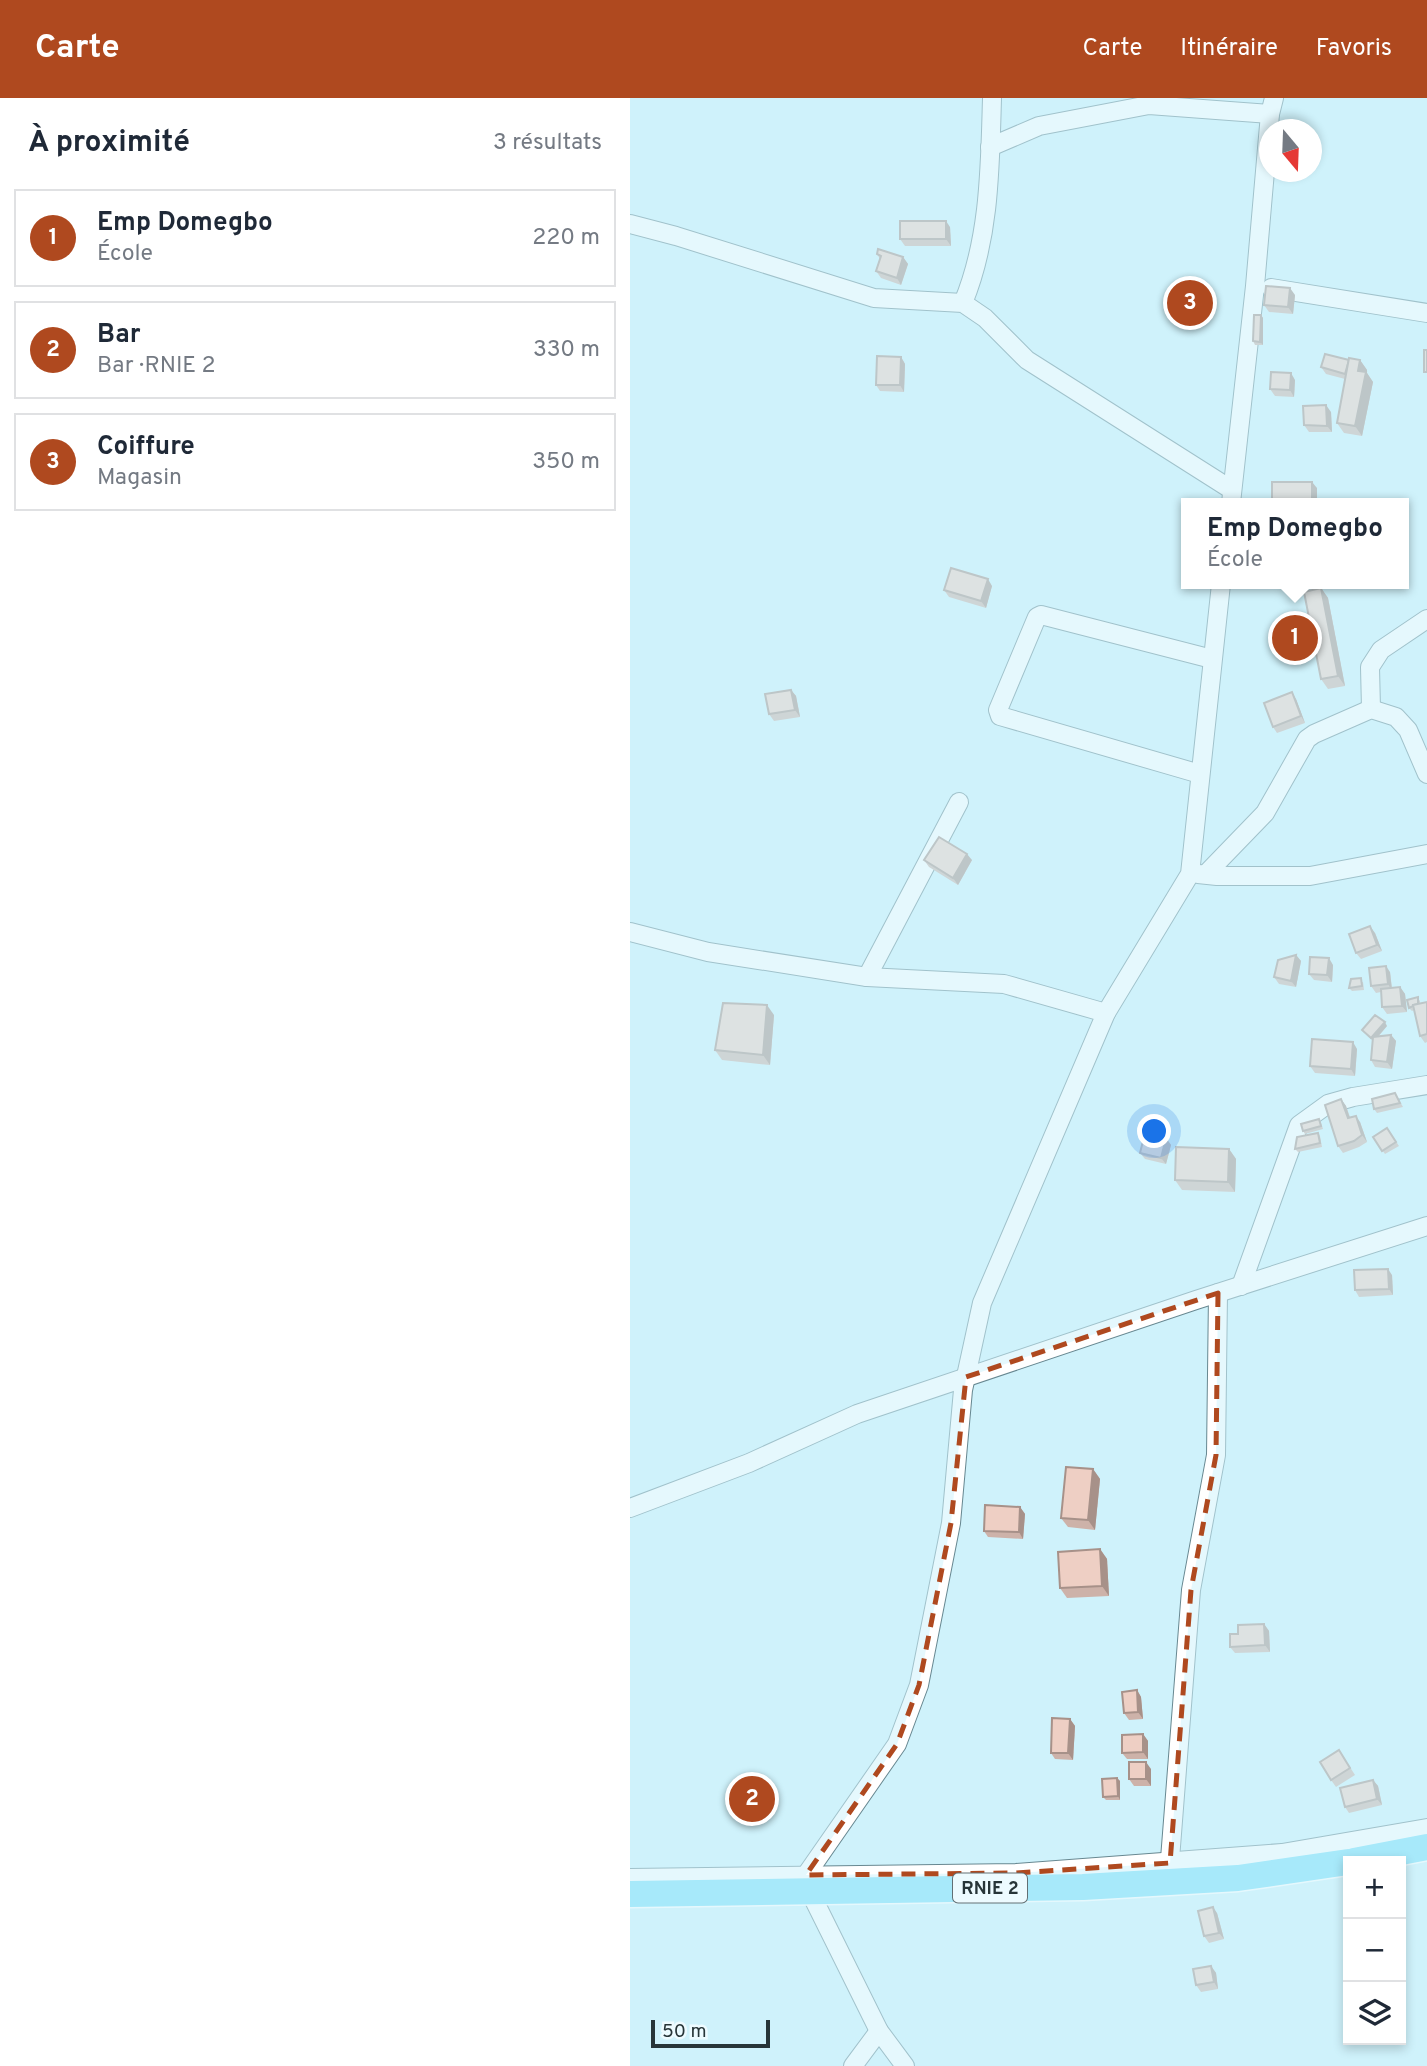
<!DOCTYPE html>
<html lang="fr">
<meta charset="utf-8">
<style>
:root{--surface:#fff;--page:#f6f6f7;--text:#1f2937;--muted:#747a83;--line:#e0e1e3;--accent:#af491f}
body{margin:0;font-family:Overpass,sans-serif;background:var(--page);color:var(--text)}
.controls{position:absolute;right:21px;bottom:21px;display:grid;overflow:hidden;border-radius:0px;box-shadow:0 4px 10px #0003}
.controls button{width:63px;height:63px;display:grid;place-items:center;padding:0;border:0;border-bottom:2px solid var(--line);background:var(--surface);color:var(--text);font:35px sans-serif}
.compass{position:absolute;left:629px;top:21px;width:63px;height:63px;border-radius:50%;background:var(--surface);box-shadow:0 4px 10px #0003;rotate:161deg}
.scale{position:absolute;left:21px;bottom:18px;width:119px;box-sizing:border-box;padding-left:7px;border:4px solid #273538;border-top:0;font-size:19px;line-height:24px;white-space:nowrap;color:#273538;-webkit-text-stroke:5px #edfbff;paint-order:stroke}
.you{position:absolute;left:525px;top:1034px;width:24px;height:24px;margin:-18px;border:5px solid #fff;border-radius:50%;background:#1a73e8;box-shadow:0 0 0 10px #1a73e833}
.badge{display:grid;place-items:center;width:46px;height:46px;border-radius:50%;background:var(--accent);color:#fff;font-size:23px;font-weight:700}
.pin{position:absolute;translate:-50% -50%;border:4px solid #fff;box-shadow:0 2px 7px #0006}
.popup{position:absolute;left:551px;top:400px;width:228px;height:91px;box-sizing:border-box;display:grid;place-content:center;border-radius:0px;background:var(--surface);filter:drop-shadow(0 2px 5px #0005);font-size:23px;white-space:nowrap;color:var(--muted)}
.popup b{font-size:26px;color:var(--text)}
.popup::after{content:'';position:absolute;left:50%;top:100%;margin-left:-14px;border:14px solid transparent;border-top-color:var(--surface)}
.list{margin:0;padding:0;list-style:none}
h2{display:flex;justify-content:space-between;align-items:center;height:91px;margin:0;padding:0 28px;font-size:30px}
h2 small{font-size:23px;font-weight:400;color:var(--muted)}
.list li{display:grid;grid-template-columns:46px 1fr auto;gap:21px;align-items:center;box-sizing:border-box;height:98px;margin:0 14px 14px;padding:0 14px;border:2px solid var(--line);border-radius:0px}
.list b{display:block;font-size:26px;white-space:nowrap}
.list p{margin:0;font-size:23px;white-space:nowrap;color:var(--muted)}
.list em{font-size:23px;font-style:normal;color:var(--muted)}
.icon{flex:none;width:38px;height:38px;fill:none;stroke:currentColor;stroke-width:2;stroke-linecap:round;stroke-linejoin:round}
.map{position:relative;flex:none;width:797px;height:1968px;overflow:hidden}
header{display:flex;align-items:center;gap:42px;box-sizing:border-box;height:98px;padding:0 35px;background:var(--accent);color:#fff}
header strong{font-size:33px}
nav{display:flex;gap:38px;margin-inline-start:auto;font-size:24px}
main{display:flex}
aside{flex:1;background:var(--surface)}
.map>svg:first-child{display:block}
</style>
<header>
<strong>Carte</strong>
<nav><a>Carte</a><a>Itinéraire</a><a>Favoris</a></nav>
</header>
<main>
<aside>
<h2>À proximité<small>3 résultats</small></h2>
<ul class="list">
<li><span class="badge">1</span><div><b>Emp Domegbo</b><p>École</p></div><em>220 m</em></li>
<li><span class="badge">2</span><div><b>Bar</b><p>Bar · RNIE 2</p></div><em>330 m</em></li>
<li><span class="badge">3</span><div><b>Coiffure</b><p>Magasin</p></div><em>350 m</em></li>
</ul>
</aside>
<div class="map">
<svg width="797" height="1968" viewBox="0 0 797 1968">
<rect width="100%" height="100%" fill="#cff2fb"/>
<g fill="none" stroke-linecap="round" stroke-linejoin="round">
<!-- minor casing -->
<g stroke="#688891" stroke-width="20">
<g id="minor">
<polyline points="360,49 409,28 519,7 640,16"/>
<polyline points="0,126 46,138 244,200 333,205 355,220 397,262 602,392"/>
<polyline points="641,190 797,215"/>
<path d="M333 205C360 140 360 69 362 0"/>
<polyline points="601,405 625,188 640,16 644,0"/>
<polyline points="741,611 740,569 751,552 797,521"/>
<polyline points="570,676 370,618 368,612 407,519 411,517 582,561"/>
<polyline points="577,775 635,715 677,641 684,636 741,611 766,619 778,632 797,676"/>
<polyline points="568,776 587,778 680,778 797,756"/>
<polyline points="0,834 78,854 237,879 374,886 476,915"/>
<polyline points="237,879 329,704"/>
<polyline points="611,1188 669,1027 698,1006 723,999 797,987"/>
<polyline points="0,1410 119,1365 227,1316 566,1202 797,1128"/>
<polyline points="539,1774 561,1492 586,1357 588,1195"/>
<polyline points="0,1780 386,1775 652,1755 797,1730"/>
<polyline points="223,1968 249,1933"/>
<polyline points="275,1968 249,1933 179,1792 176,1777 267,1646 289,1587 321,1425 333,1292 352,1205 476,915 560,776 591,486"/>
</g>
</g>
<!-- highway casing -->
<g stroke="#fff" stroke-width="29">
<g id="highway">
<polyline points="724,1763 797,1749"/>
<polyline points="0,1796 453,1789 608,1780 718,1764"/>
</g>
</g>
<!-- minor -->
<use href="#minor" stroke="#fff" stroke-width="18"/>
<!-- highway -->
<use href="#highway" stroke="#75def8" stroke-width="26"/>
</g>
<!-- wall -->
<g fill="#cdb2a9">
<polygon points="320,129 321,148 275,148 270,141"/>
<polygon points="247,156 273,159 278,166 271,187 251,180 246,173 250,161"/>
<polygon points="665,197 663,216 639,214 634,207"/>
<polygon points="631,217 633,220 633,247 625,247 623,243"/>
<polygon points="271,259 275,266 274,294 250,293 246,287"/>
<polygon points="719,262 730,262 737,272 737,275 743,284 732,338 714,335 707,325 715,281 696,276 691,269"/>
<polygon points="665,282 664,299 645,298 640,291"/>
<polygon points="701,314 702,334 679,334 674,327"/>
<polygon points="362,488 356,510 319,499 314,492"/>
<polygon points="691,490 698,500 715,588 698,591 691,581"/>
<polygon points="161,592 166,598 170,619 144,623 139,616"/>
<polygon points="666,601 675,625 647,635 643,629"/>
<polygon points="294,762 342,762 328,787 299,769"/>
<polygon points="745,835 752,853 731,861 726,855"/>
<polygon points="666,857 671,863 666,889 649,886 644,879"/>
<polygon points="703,867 702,884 684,882 679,876"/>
<polygon points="760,874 762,890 770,889 775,896 777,914 757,916 752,909 751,894 746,895 741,888"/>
<polygon points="733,884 734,892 722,893 719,890"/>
<polygon points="790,902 790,905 797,904 797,944 795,945 790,938 784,912 782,913 779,910"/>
<polygon points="144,917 140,967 92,962 85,952"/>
<polygon points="757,928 748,939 761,937 766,943 762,971 745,969 741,962 743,943 732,932"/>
<polygon points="727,951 725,978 685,975 680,968"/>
<polygon points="765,995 773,1009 747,1015 744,1011"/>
<polygon points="711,1001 716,1008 720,1019 730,1024 737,1044 729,1049 713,1055 708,1048"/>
<polygon points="689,1021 691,1025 693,1031 675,1036 673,1033"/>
<polygon points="757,1030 769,1048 755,1056 743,1039"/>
<polygon points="688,1035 690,1038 692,1049 668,1054 665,1051"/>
<polygon points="536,1040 541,1047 536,1066 515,1061 510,1055"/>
<polygon points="599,1051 606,1061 605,1094 552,1092 545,1082"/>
<polygon points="762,1177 763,1197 729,1199 725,1192"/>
<polygon points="463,1371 470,1381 465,1432 438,1429 431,1420"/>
<polygon points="390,1409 395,1416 393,1441 358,1439 354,1433"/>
<polygon points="470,1451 477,1461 479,1498 437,1500 430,1490"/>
<polygon points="634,1526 639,1533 640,1554 605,1555 600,1549 608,1536"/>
<polygon points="507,1592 511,1599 513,1621 499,1622 494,1615"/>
<polygon points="440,1621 445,1628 443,1662 425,1661 421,1655"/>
<polygon points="513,1636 518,1643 518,1661 497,1661 492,1655"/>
<polygon points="709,1652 725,1677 706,1689 701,1682"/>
<polygon points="521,1671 521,1688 504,1688 499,1681"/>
<polygon points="487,1680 490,1683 490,1702 476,1702 473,1699"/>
<polygon points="743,1682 748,1688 752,1707 719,1715 715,1709"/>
<polygon points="587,1815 594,1841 579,1845 574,1838"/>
<polygon points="581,1868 586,1875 588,1891 571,1894 566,1887"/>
</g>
<!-- shaded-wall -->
<g fill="#a79189">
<polygon points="316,123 320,129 321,148 316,141"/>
<polygon points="273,159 278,166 271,187 267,180"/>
<polygon points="660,190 665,197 663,216 658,209"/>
<polygon points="631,217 633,220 633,247 630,244"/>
<polygon points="271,259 275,266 274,294 270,287"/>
<polygon points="730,262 737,272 737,275 743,284 732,338 725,328 728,273"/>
<polygon points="661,275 665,282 664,299 660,292"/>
<polygon points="696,307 701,314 702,334 697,328"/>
<polygon points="682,384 687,390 687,405 682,405"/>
<polygon points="358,481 362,488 356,510 351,503"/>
<polygon points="691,490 698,500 715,588 708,578"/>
<polygon points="161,592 166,598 170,619 165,612"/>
<polygon points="662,594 666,601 675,625 671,618"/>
<polygon points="337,756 342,762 328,787 323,780"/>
<polygon points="740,828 745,835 752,853 747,847"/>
<polygon points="666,857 671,863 666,889 661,883"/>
<polygon points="699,860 703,867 702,884 697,877"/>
<polygon points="756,868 760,874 762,893 758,886"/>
<polygon points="770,889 775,896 777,914 772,908"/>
<polygon points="137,907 144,917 140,967 133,957"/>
<polygon points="755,924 757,928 744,943 741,940"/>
<polygon points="761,937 766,943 762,971 757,964"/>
<polygon points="723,944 727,951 725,978 721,971"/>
<polygon points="711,1001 716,1008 722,1027 718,1020"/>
<polygon points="726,1018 730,1024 737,1044 732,1037"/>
<polygon points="536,1040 541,1047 536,1066 531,1060"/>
<polygon points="599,1051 606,1061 605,1094 598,1084"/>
<polygon points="758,1171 762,1177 763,1197 759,1191"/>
<polygon points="463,1371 470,1381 465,1432 458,1422"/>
<polygon points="390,1409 395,1416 393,1441 389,1434"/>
<polygon points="470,1451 477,1461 479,1498 472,1488"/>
<polygon points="634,1526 639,1533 640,1554 635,1547"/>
<polygon points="507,1592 511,1599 513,1621 508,1614"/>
<polygon points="440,1621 445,1628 443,1662 438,1655"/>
<polygon points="513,1636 518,1643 518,1661 513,1654"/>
<polygon points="516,1664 521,1671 521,1688 516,1681"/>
<polygon points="487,1680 490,1683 490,1702 488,1698"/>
<polygon points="743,1682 748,1688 752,1707 747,1701"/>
<polygon points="583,1809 587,1815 594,1841 589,1835"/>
<polygon points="581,1868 586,1875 588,1891 584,1884"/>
</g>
<!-- building -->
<g fill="#eecfc4" stroke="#a79189" stroke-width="2">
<rect x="270" y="123" width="46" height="18"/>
<polygon points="248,151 273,159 267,180 246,173 251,158 247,156"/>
<polygon points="636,188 660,190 658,209 634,207"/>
<polygon points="624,217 631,217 630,244 623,243"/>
<rect x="794" y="252" width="3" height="22"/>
<polygon points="695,256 719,262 715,276 691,269"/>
<polygon points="247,258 271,259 270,287 246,287"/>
<polygon points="719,260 730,262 728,273 736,274 725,328 707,325"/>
<polygon points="641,274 661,275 660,292 640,291"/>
<polygon points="696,307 697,328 674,327 673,308"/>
<rect x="642" y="384" width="40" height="21"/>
<polygon points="321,470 358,481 351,503 314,492"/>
<polygon points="691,490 708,578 691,581 674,494"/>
<polygon points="161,592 165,612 139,616 135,596"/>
<polygon points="662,594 671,618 643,629 634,605"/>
<polygon points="309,739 337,756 323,780 294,762"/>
<polygon points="740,828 747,847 726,855 719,836"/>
<polygon points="666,857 661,883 644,879 648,862"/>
<polygon points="680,859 699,860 697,877 679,876"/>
<polygon points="756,868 758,886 741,888 739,870"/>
<polygon points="731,880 732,888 719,890 721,881"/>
<polygon points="770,889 772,908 752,909 751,891"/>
<polygon points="788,899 788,906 783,907 783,908 779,910 777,902"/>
<polygon points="797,904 797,936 790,938 783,907"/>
<polygon points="93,905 137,907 133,957 85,952"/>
<polygon points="745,917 755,924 741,940 732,932"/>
<polygon points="761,937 757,964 741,962 743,939"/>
<polygon points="682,941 723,944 721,971 680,968"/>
<polygon points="765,995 770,1005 744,1011 742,1001"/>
<polygon points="711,1001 718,1020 726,1018 732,1037 724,1043 708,1048 695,1007"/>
<polygon points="689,1021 691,1028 673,1033 671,1026"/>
<polygon points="757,1030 766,1044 752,1053 743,1039"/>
<polygon points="515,1035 536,1040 531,1060 510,1055"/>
<polygon points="688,1035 690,1045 665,1051 667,1039"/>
<polygon points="546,1049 599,1051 598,1084 545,1082"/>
<polygon points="758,1171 759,1191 725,1192 724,1172"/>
<polygon points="436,1369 463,1371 458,1422 431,1420"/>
<polygon points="355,1407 390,1409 389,1434 354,1433"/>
<polygon points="470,1451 472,1488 430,1490 428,1454"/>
<polygon points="634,1526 635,1547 600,1549 600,1536 608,1536 608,1527"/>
<polygon points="507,1592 508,1614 494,1615 492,1594"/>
<polygon points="422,1620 440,1621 438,1655 421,1655"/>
<polygon points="513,1636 513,1654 492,1655 492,1637"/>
<polygon points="709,1652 720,1670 701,1682 690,1664"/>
<rect x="499" y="1664" width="17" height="17"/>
<polygon points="487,1680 488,1698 473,1699 472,1681"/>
<polygon points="743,1682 747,1701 715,1709 710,1690"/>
<polygon points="583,1809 589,1835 574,1838 568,1813"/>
<polygon points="581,1868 584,1884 566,1887 563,1871"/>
</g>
<!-- marked area -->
<path d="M0 0H797V1968H0ZM588 1195 586 1357 561 1492 540 1765 386 1775 176 1777 267 1646 289 1587 321 1425 336 1279Z" fill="#cff2fb" fill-opacity=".55" fill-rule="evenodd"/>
<path fill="none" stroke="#af491f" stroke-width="5" stroke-dasharray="14 9" stroke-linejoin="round" d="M588 1195 586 1357 561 1492 540 1765 386 1775 176 1777 267 1646 289 1587 321 1425 336 1279Z"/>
<g text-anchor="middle" stroke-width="5" stroke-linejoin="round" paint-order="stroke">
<!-- shield labels -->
<rect fill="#edfbff" stroke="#627074" stroke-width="2" x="323" y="1775.5" width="74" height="29" rx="5"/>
<g font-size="18" font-weight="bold" fill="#273538">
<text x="360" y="1796">RNIE 2</text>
</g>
</g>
</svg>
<div class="controls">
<button>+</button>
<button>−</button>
<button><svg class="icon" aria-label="layers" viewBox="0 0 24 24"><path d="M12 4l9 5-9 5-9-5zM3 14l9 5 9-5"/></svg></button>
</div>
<svg class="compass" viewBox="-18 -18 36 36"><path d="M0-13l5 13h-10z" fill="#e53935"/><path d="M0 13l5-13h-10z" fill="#747a83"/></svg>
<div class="scale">50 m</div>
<div class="you"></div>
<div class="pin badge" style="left:665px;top:540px">1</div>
<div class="popup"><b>Emp Domegbo</b>École</div>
<div class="pin badge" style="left:122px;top:1701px">2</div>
<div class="pin badge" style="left:560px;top:205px">3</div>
</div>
</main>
